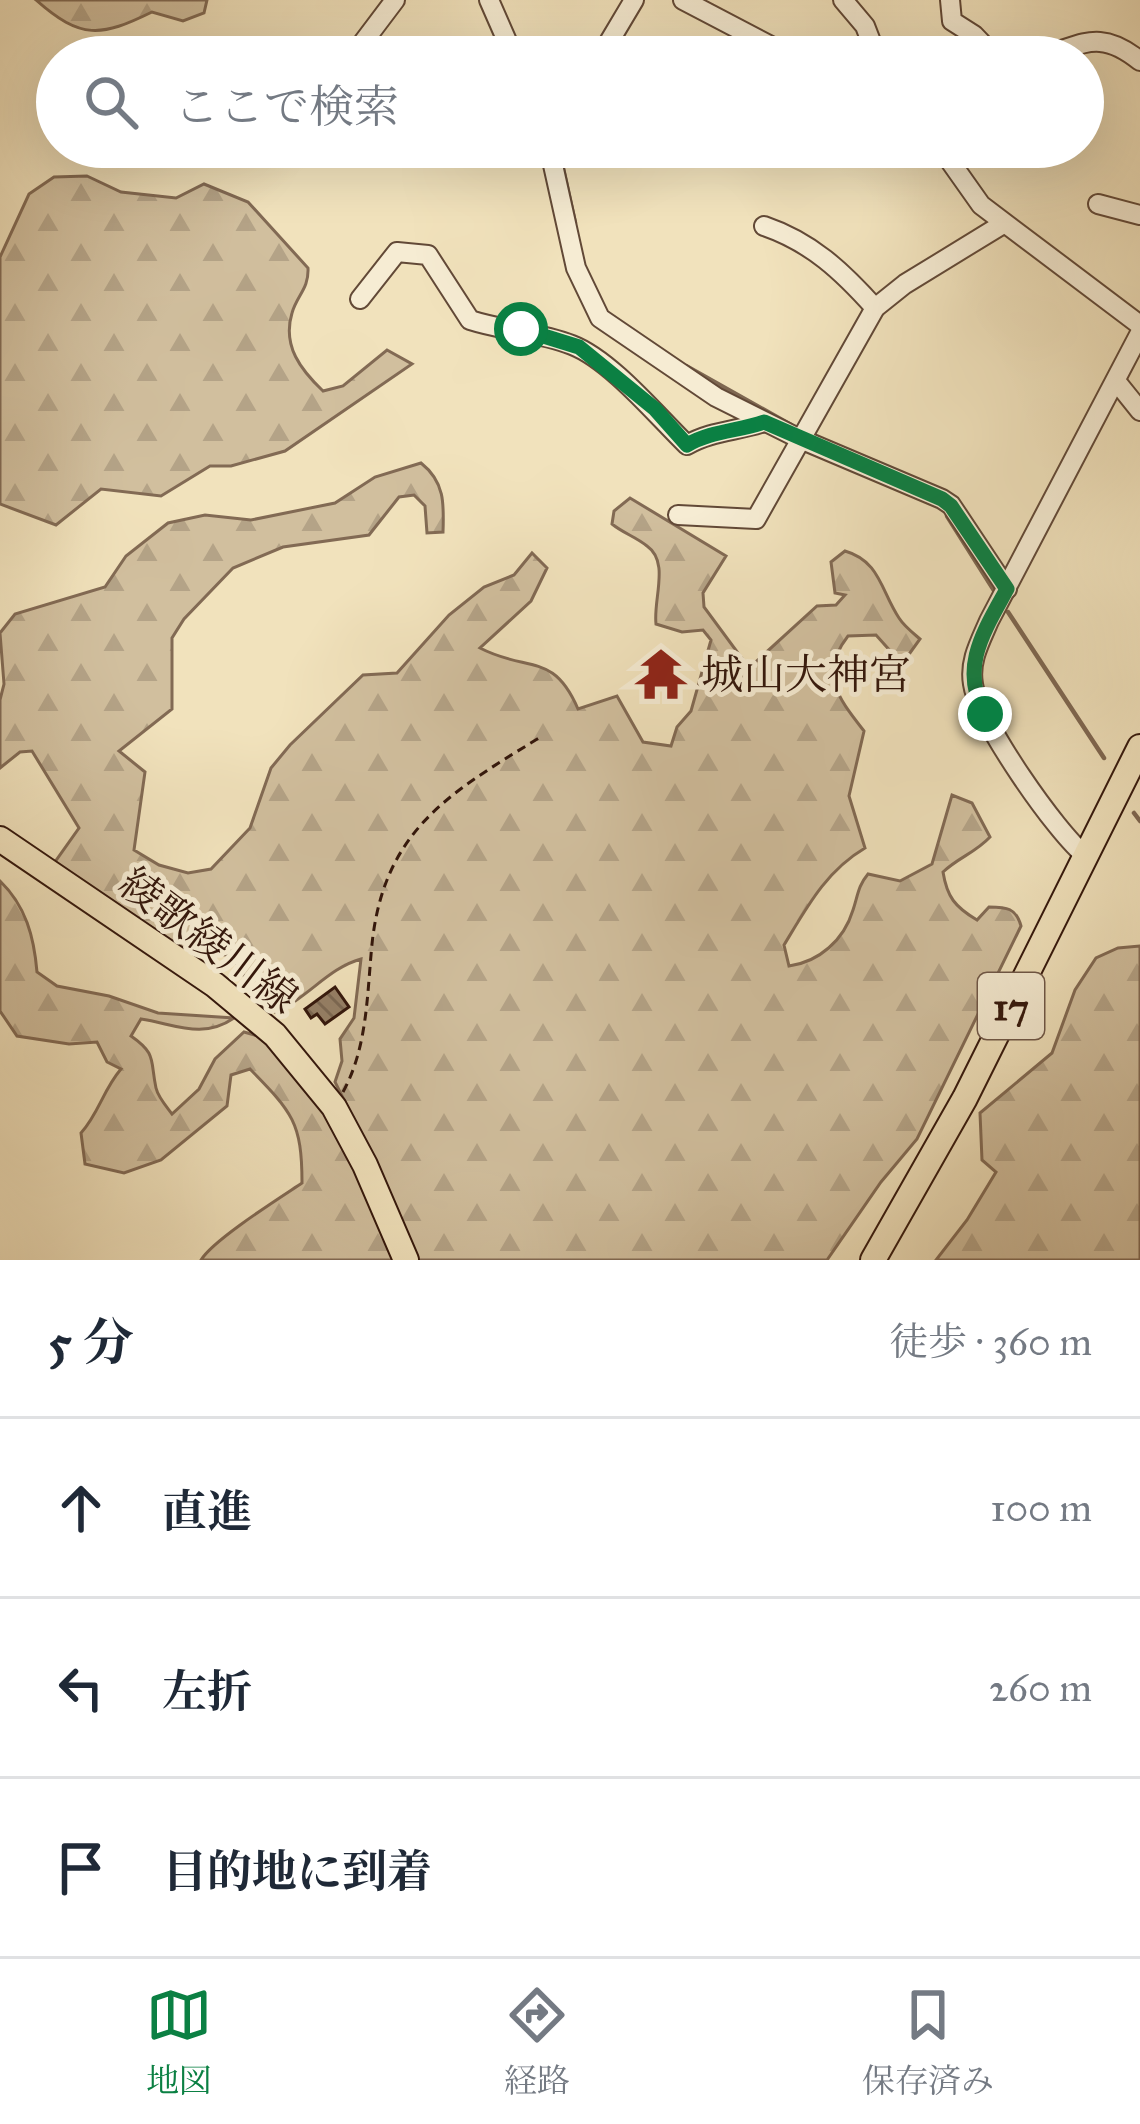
<!DOCTYPE html>
<html lang="ja">
<meta charset="utf-8">
<style>
:root{--surface:#fff;--page:#f2f2f3;--text:#1f2937;--muted:#747a83;--line:#e0e1e3;--accent:#0b8043}
body{margin:0;font-family:"IM FELL Great Primer","Noto Serif JP",serif;background:var(--page);color:var(--text)}
.stop{position:absolute;width:36px;height:36px;margin:-27px;border:9px solid #0b8043;border-radius:50%;background:#fff}
.stop.end{background:#0b8043;border-color:#fff;box-shadow:0 3px 12px #0008}
.list{margin:0;padding:0;list-style:none}
h2{display:flex;justify-content:space-between;align-items:center;height:156px;margin:0;padding:0 48px;font-size:51px}
h2 small{font-size:39px;font-weight:400;color:var(--muted)}
.list li{display:grid;grid-template-columns:78px 1fr auto;gap:36px;align-items:center;box-sizing:border-box;height:180px;padding:0 48px;border-top:3px solid var(--line)}
.list b{display:block;font-size:45px;white-space:nowrap}
.list em{font-size:39px;font-style:normal;color:var(--muted)}
.icon{flex:none;width:66px;height:66px;fill:none;stroke:currentColor;stroke-width:2;stroke-linecap:round;stroke-linejoin:round}
.map{position:relative;flex:none;width:1140px;height:1260px;overflow:hidden}
.search{position:absolute;background:var(--surface);box-shadow:0 12px 48px #0002;left:36px;right:36px;top:36px;height:132px;display:flex;align-items:center;gap:30px;box-sizing:border-box;padding:0 42px;border-radius:66px;color:var(--muted);font-size:45px}
.sheet{height:696px;background:var(--surface)}
nav{display:flex;justify-content:space-around;align-items:center;box-sizing:border-box;height:168px;border-top:3px solid var(--line);background:var(--surface);font-size:33px;color:var(--muted)}
nav a{display:grid;justify-items:center;gap:6px}
nav .on{color:var(--accent)}
.map>svg:first-child{display:block}
</style>
<div class="map">
<svg width="1140" height="1260" viewBox="0 0 1140 1260">
<defs>
<pattern id="forest-firs" width="22" height="20" patternUnits="userSpaceOnUse" patternTransform="scale(3)"><rect width="22" height="20" fill="#d1bf9e"/><path d="M5 1l3.5 6h-7zM16 11l3.5 6h-7z" fill="#b4a387"/></pattern>
<pattern id="building-back-hatch" width="6" height="6" patternUnits="userSpaceOnUse" patternTransform="scale(3)"><rect width="6" height="6" fill="#968067"/><path d="M-1 5l2 2M0 0l6 6M5-1l2 2" fill="none" stroke="#7b6853"/></pattern>
</defs>
<rect width="100%" height="100%" fill="#f1e2bc"/>
<filter id="stains"><feTurbulence type="fractalNoise" baseFrequency=".00167" numOctaves="4"/><feColorMatrix values="0 0 0 0 .2 0 0 0 0 .09 0 0 0 0 .02 0 0 0 .5 -.17"/></filter>
<radialGradient id="worn" r=".72"><stop offset=".6" stop-color="#630" stop-opacity="0"/><stop offset="1" stop-color="#630" stop-opacity=".3"/></radialGradient>
<!-- forest -->
<g fill="url(#forest-firs)" stroke="#826a54" stroke-width="3">
<path d="M36 0H207L204 13 183 21 152 12C101 37 81 40 36 0Z"/>
<path d="M87 176 121 192 176 198 204 184 248 202 308 268C309 289 297 295 292 313 282 346 301 370 323 391L343 386 387 350 412 364 285 451 231 466H210L161 496 101 489 56 525 0 504V257L29 194 54 177Z"/>
<path d="M421 463C445 482 444 504 443 532L427 533 425 506 414 495 399 497 369 535 283 547 233 568 184 619 172 638V709L119 751 145 772 134 850 159 865 188 873 211 869 250 828 271 768 290 745 363 675 397 673 449 615 484 587 514 575 532 553 547 568 531 601 480 648C528 673 553 651 578 709L617 696 643 742 671 746 677 727 691 711 711 640 703 630 682 632 656 624C653 599 670 562 647 546 636 537 623 533 612 524L614 511 630 498 726 556 703 593 704 607 749 668 817 606 836 605 845 595 835 593 831 562 845 551C880 561 881 591 899 618 904 626 913 633 920 639L902 664 876 635 848 636C818 674 839 699 864 731L849 796 865 848C826 871 807 907 784 945L789 966C819 962 844 940 853 910 858 895 858 886 868 874L900 881 932 864 952 795 972 803 990 837C975 853 959 857 943 872 947 897 955 907 977 920L989 907C1007 907 1016 908 1021 926L917 1139 881 1182 827 1260H415L375 1162 335 1082 342 1061 340 1039 354 1018 361 959C328 968 307 999 275 1012L260 1005 238 965 227 955 184 953 55 862 79 828 32 751 20 752 0 768V700L4 684 0 633 15 614 105 587 126 556 168 523 205 515 251 520 335 503 375 477Z"/>
<path d="M0 881C26 906 34 937 37 972L57 986 109 996 158 1013 234 1018C202 1040 175 1024 141 1019L131 1036C157 1054 150 1060 156 1088 158 1097 166 1106 172 1114L199 1089 215 1059 244 1032 262 1037 331 1117 394 1260H201C213 1240 278 1199 302 1183 302 1122 292 1112 250 1069L231 1075 227 1106 161 1160 124 1173 85 1164 81 1133C99 1113 103 1090 121 1069L107 1062 97 1042 69 1044 17 1036 0 1011Z"/>
<polygon points="1140,946 1140,1260 936,1260 967,1220 996,1172 982,1160 980,1113 1052,1053 1075,990 1096,958 1118,948"/>
</g>
<g fill="none" stroke-linecap="round" stroke-linejoin="round">
<!-- stream -->
<g stroke="#7e6751" stroke-width="4.5">
<polyline points="562,164 575,223"/>
<polyline points="686,366 791,425"/>
<polyline points="947,516 995,592"/>
<polyline points="1008,612 1104,758"/>
<polyline points="1134,813 1140,821"/>
</g>
</g>
<!-- building -->
<polygon fill="url(#building-back-hatch)" stroke="#33160b" stroke-width="3" points="335,987 349,1007 325,1024 317,1014 311,1018 305,1009"/>
<g fill="none" stroke-linecap="round" stroke-linejoin="round">
<!-- minor casing -->
<g stroke="#624937" stroke-width="22">
<g id="minor">
<polyline points="489,0 514,57"/>
<polyline points="683,0 792,57"/>
<polyline points="843,0 865,26 877,57"/>
<polyline points="950,0 952,21 974,35 995,57"/>
<polyline points="609,42 634,0"/>
<polyline points="352,57 395,0"/>
<path d="M1028 57C1076 54 1092 22 1140 61"/>
<polyline points="549,147 576,268 600,318 716,397 798,438 942,499 951,505 1007,589"/>
<polyline points="940,147 981,205 1140,325"/>
<polyline points="1098,204 1140,215"/>
<path d="M764 226C811 242 842 271 875 308"/>
<path d="M360 299 397 252 428 255 470 320C504 331 539 332 572 345 611 360 657 416 687 445 711 431 738 431 764 422"/>
<polyline points="1116,381 1140,411"/>
<polyline points="678,515 756,519 875,308 905,284 1003,224"/>
<path d="M1086 856C1057 834 978 720 973 684 969 661 980 642 989 621L1140 333"/>
</g>
</g>
<!-- major casing -->
<g stroke="#33160b" stroke-width="28">
<g id="major">
<polyline points="0,839 215,985 275,1035 334,1107 365,1165 406,1260"/>
<polyline points="873,1260 965,1098 1140,747"/>
</g>
</g>
<!-- path -->
<path stroke="#33160b" stroke-width="3" stroke-dasharray="9 6" stroke-linecap="butt" d="M343 1092C366 1050 367 1001 371 955 380 834 444 796 539 738"/>
<!-- minor -->
<use href="#minor" stroke="#f6ecd3" stroke-width="18"/>
<!-- major -->
<use href="#major" stroke="#f1e2bc" stroke-width="24"/>
</g>
<g fill="none" stroke-linecap="round" stroke-linejoin="round">
<!-- route -->
<path stroke="#0b8043" stroke-width="15" d="M521 329 579 347 655 409 687 445C711 431 738 431 764 422L942 499 951 506 1007 589C984 631 959 668 985 714"/>
</g>
<!-- icons -->
<defs>
<g id="temple-bare" transform="scale(4.14)"><path d="M0-6L5-2H3V0L6.5 2.5H4V6H1.5V3h-3V6H-4V2.5H-6.5L-3 0V-2H-5Z" fill="#8f2418" stroke="#f6ecd3" stroke-width="2.5" paint-order="stroke"/></g>
</defs>
<g fill-rule="evenodd">
<use href="#temple-bare" x="661" y="674"/>
</g>
<g text-anchor="middle" stroke-width="10" stroke-linejoin="round" paint-order="stroke">
<!-- shield labels -->
<rect fill="#f6ecd3" stroke="#6e5647" stroke-width="3" x="978" y="973" width="66" height="66" rx="9"/>
<g font-size="39" font-weight="bold" fill="#33160b">
<text x="1011" y="1020">17</text>
</g>
<!-- poi labels -->
<g font-size="42" fill="#33160b" stroke="#f6ecd3" text-anchor="start">
<text x="701" y="689">城山大神宮</text>
</g>
<!-- street labels -->
<g font-size="42" fill="#33160b" stroke="#f6ecd3">
<text transform="translate(209 940) rotate(37)" y="15">綾歌綾川線</text>
</g>
</g>
<rect width="100%" height="100%" filter="url(#stains)"/>
<rect width="100%" height="100%" fill="url(#worn)"/>
</svg>
<div class="stop" style="left:521px;top:329px"></div>
<div class="stop end" style="left:985px;top:714px"></div>
<div class="search"><svg class="icon" aria-label="search" viewBox="0 0 24 24"><circle cx="10" cy="10" r="6"/><path d="M15 15l6 6"/></svg>ここで検索</div>
</div>
<section class="sheet">
<h2>5 分<small>徒歩 · 360 m</small></h2>
<ul class="list">
<li><svg class="icon" aria-label="ahead" viewBox="0 0 24 24"><path d="M12 20V5M6 11l6-6 6 6"/></svg><div><b>直進</b></div><em>100 m</em></li>
<li><svg class="icon" aria-label="left" viewBox="0 0 24 24"><path d="M17 20v-9H6M10 6l-5 5 5 5"/></svg><div><b>左折</b></div><em>260 m</em></li>
<li><svg class="icon" aria-label="arrive" viewBox="0 0 24 24"><path d="M6 21V4h12l-3 4 3 4H6"/></svg><div><b>目的地に到着</b></div></li>
</ul>
</section>
<nav>
<a class="on"><svg class="icon" aria-label="map" viewBox="0 0 24 24"><path d="M3 6l6-2 6 2 6-2v14l-6 2-6-2-6 2zM9 4v14M15 6v14"/></svg>地図</a>
<a><svg class="icon" aria-label="directions" viewBox="0 0 24 24"><path d="M12 3l9 9-9 9-9-9zM9 14v-3h6M13 9l2 2-2 2"/></svg>経路</a>
<a><svg class="icon" aria-label="saved" viewBox="0 0 24 24"><path d="M7 4h10v16l-5-4-5 4z"/></svg>保存済み</a>
</nav>
